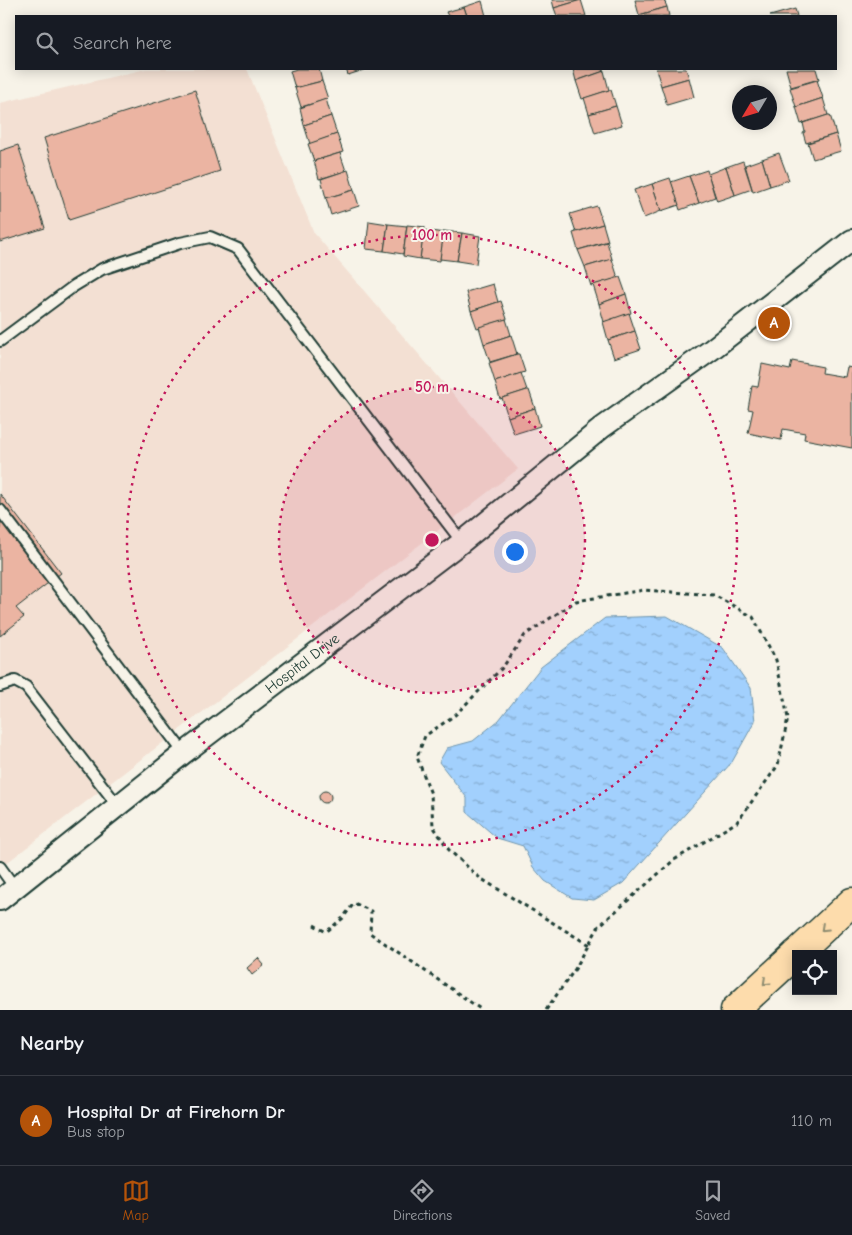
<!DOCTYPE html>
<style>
:root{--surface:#171b24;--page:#20242c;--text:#f1f3f6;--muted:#9ea1a6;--line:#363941;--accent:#b45309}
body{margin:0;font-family:"Comic Neue",sans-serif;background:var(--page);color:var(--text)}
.controls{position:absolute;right:15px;bottom:15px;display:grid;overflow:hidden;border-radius:0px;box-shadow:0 2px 12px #0003}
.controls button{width:45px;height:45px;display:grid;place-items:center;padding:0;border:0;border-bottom:1px solid var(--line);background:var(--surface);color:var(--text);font:25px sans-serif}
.compass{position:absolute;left:732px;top:85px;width:45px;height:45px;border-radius:50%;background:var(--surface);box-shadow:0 2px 12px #0003;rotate:232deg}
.you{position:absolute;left:514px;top:551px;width:18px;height:18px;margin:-12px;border:4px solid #fff;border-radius:50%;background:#1a73e8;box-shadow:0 0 0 8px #1a73e833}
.badge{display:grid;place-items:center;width:32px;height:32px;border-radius:50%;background:var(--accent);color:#fff;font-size:16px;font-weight:700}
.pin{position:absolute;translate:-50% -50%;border:2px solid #fff;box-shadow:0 1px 5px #0006}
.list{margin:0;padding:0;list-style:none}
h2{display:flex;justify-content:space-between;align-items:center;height:65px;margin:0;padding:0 20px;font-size:21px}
h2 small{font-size:16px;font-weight:400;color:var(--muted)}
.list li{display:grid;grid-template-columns:32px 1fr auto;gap:15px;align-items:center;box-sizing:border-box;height:90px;padding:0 20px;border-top:1px solid var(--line)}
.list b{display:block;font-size:19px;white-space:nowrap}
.list p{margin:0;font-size:16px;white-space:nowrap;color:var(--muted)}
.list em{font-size:16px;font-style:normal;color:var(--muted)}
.icon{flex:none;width:28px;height:28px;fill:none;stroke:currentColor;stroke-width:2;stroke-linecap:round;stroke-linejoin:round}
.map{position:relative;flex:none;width:852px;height:1010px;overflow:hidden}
.search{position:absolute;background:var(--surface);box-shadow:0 2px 12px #0003;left:15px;right:15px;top:15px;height:55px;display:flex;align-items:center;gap:12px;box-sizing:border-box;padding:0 18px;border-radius:0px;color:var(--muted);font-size:19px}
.sheet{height:155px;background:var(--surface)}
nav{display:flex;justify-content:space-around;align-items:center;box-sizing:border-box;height:70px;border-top:1px solid var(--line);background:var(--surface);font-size:14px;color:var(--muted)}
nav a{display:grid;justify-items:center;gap:2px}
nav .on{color:var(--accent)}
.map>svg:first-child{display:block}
</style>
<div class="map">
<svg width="852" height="1010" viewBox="0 0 852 1010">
<defs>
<pattern id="water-ripples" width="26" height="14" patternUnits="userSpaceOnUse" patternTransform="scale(1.25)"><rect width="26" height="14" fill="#a2d0fd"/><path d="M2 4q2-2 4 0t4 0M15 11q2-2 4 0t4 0" fill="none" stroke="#83aace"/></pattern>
</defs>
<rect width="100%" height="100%" fill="#f7f3e8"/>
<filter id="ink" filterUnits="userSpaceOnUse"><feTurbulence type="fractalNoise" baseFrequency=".02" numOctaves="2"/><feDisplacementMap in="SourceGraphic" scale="10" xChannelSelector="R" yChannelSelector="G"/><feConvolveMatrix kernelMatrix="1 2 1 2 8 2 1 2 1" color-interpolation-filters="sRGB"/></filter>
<g filter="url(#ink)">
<!-- built -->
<polygon fill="#f3e0d3" points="146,69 247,69 314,233 518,469 0,868 0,103"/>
<!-- water -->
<polygon fill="url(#water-ripples)" stroke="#6e95ad" points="667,616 723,648 751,688 755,721 732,762 623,883 594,900 572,898 545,881 533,867 523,846 497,838 467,812 467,798 439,762 447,748 473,741 499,720 541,667 605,618"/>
<!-- building -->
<g fill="#ebb4a2" stroke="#1f3d34">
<polygon points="552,0 581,0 554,8"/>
<polygon points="581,0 586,16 557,16 554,8"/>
<polygon points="635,0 664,0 667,7 639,15"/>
<polygon points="482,1 486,16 467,16 464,7"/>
<polygon points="464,7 467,16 448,16 446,12"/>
<polygon points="667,7 669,16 640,16 639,15"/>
<polygon points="795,9 797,16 770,16"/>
<polygon points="297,69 319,69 322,81 295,88 290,71"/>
<polygon points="346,69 367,69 348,75"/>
<polygon points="573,69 603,69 604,71 576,81"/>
<polygon points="656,69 686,69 689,78 661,86"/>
<polygon points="786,69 816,69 819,79 791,87"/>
<polygon points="604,71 609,90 582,99 576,81"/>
<polygon points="689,78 694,97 667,105 661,86"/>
<polygon points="817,80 823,98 796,107 790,88"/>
<polygon points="322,81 328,99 301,107 295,88"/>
<polygon points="195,90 220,171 69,220 44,138"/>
<polygon points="609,90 611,90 616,106 589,114 584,98"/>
<polygon points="823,98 828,115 801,124 796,107"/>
<polygon points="326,99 331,116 304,125 300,108"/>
<polygon points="616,106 622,125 595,133 589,114"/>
<polygon points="828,115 830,115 836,134 806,143 803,133 805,132 803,123"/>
<polygon points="331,116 337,134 310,144 304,125"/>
<polygon points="337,134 343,152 314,161 308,144"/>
<polygon points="836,134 841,151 813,159 808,143"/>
<polygon points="18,145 45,228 0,242 0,151"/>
<polygon points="340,153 346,171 319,179 314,161"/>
<polygon points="779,153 789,180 770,186 762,159"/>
<polygon points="762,159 770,186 753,192 745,165"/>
<polygon points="743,161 752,189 735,195 726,167"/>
<polygon points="726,167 735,195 717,201 708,174"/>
<polygon points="348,170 354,190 326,198 321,179"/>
<polygon points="707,170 715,197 699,203 689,176"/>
<polygon points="689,176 699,203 680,210 671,182"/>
<polygon points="670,178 679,205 661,211 652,184"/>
<polygon points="652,184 661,211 644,218 634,190"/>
<polygon points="354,190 359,206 331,215 326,198"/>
<polygon points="597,206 603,224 576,232 570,214"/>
<polygon points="369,221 388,224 384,251 366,249"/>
<polygon points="388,224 407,226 403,254 384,251"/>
<polygon points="603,224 608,241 578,250 573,233"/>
<polygon points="407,225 425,227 420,259 403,256"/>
<polygon points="424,230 444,233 440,261 420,259"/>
<polygon points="444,231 462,233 457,261 440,259"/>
<polygon points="462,233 480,236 476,264 457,261"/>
<polygon points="607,242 612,259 585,267 578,250"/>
<polygon points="612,259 618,278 591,286 585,267"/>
<polygon points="620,277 626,294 599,304 593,285"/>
<polygon points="493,284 498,302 471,311 466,292"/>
<polygon points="626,294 631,313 604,322 599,304"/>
<polygon points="501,301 507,319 477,328 471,311"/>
<polygon points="629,313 635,331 608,340 603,322"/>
<polygon points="506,319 511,335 484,344 479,327"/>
<polygon points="635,331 641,349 614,358 608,340"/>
<polygon points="511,335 517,354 490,362 484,344"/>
<polygon points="517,354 519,354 525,372 495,382 489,363"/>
<polygon points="792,361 823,367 822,373 845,377 847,367 852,368 852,448 804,439 805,433 783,429 781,440 748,433 753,410 748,409 752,386 758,387 762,364 790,370"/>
<polygon points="521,373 527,390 500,399 495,382"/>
<polygon points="527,390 529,390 535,408 508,417 502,398"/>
<polygon points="535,408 540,426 514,434 508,417"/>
<polygon points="0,494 61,573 16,608 24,617 0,636"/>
<circle cx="325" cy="797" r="6"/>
<polygon points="258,958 264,965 252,975 247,968"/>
</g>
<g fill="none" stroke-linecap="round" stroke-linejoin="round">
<!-- service casing -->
<g stroke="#1f3d34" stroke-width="14">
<g id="service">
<polyline points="0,341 74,286 102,269 180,243 210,237 238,249 462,542"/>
<polyline points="0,510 184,753"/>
<polyline points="0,686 15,681 26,687 118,806"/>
<polyline points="0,867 15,888"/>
</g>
</g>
<!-- minor casing -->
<g stroke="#1f3d34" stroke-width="24">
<g id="minor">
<path id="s1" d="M0 900 184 753 462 542 603 427 711 350 852 240"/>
</g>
</g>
<!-- trunk casing -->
<g stroke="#1f3d34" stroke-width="31">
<g id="trunk">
<polyline points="796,954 852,902"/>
<polyline points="735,1010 796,954"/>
</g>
</g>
<!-- path -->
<g stroke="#1f3d34" stroke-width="3" stroke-dasharray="4 4" stroke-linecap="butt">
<polyline points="314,925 326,932 343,918 354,903 371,911 370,933 482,1010"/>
<polyline points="546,1010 575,969 599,926 674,860 737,822 778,765 788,718 776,660 753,617 714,595 644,590 576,601 525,635 503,667 455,715 425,736 417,757 431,794 433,826 449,850 480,878 589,945"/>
</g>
<!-- service -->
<use href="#service" stroke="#f7f3e8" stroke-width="10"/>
<!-- minor -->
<use href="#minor" stroke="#f7f3e8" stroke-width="20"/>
<!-- trunk -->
<use href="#trunk" stroke="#fddcac" stroke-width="28"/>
</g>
<!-- one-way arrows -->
<defs><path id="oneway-chevron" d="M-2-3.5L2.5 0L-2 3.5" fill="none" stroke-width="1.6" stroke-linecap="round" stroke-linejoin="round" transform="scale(1.25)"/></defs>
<g stroke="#8e8c70">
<use href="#oneway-chevron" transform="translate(824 928) rotate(137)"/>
<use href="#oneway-chevron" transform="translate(766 982) rotate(137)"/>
</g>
</g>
<!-- distance rings -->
<circle cx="432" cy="540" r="153" fill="#c2185b" fill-opacity=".12"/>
<g fill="none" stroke="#c2185b" stroke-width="2.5" stroke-dasharray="2.5 5">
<circle cx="432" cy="540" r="153"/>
<circle cx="432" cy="540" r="305"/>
</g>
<g text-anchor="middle" stroke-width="4" stroke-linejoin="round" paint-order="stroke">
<!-- street labels -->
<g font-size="15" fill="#1f3d34" stroke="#f7f3e8">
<text dy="5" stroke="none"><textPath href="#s1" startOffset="384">Hospital Drive</textPath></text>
</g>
</g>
<circle cx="432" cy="540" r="8" fill="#c2185b" stroke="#f7f3e8" stroke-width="2.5"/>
<g font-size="15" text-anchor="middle" font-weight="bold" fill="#c2185b" stroke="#f7f3e8" stroke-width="4" stroke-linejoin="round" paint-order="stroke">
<text x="432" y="240">100 m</text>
<text x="432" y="392">50 m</text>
</g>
</svg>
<div class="controls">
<button><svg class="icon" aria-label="locate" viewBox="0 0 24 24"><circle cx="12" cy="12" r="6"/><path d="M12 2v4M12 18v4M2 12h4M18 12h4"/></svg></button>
</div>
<svg class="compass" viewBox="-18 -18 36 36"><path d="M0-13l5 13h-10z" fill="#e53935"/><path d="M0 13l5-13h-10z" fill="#9ea1a6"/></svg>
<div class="you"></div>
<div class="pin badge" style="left:774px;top:323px">A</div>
<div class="search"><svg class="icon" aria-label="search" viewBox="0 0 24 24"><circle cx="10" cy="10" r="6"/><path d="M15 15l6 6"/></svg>Search here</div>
</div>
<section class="sheet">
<h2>Nearby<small></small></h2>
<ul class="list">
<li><span class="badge">A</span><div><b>Hospital Dr at Firehorn Dr</b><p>Bus stop</p></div><em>110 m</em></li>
</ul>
</section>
<nav>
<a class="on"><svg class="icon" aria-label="map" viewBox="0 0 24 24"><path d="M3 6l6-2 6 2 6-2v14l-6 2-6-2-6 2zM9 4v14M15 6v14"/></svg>Map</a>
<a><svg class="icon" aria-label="directions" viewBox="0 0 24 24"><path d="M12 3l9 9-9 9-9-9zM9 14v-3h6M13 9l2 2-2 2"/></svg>Directions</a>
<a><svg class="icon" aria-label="saved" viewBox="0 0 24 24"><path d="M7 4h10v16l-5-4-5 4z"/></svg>Saved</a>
</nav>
